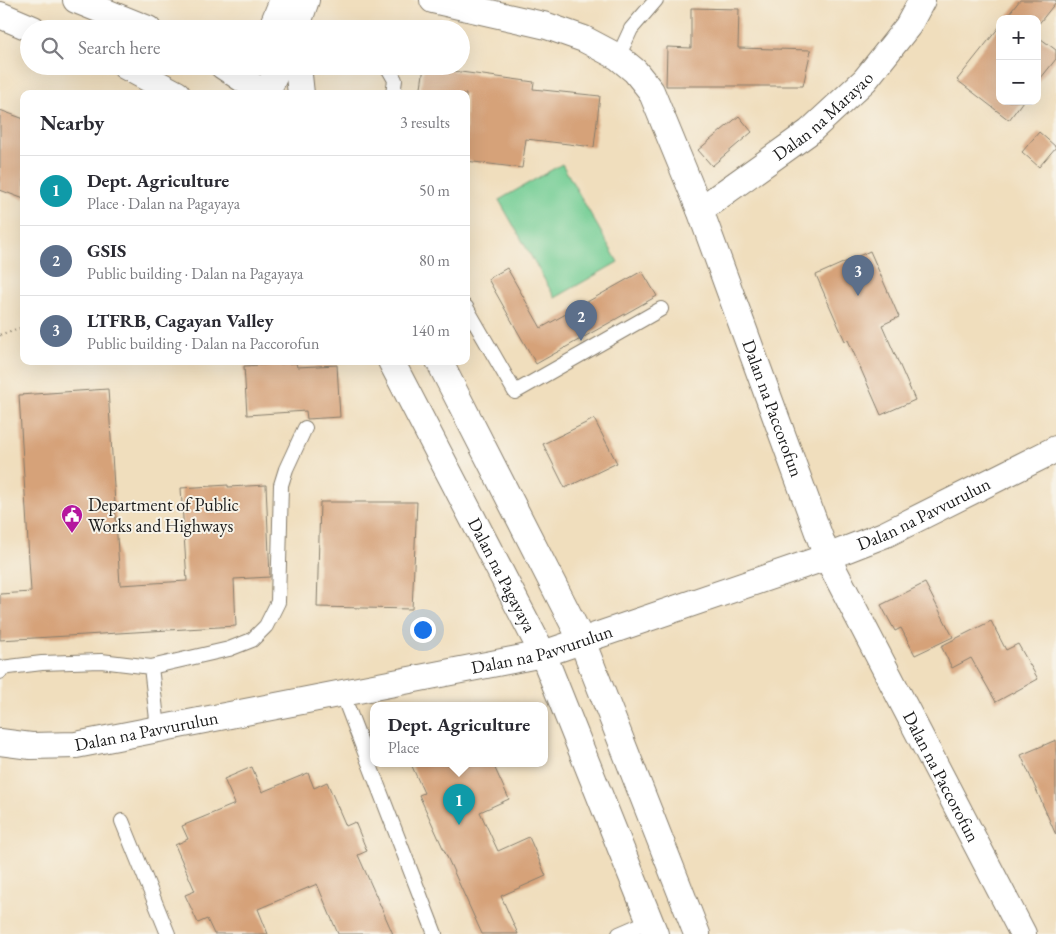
<!DOCTYPE html>
<meta charset="utf-8">
<style>
:root{--surface:#fff;--page:#f2f2f3;--text:#2b2b33;--muted:#7c7c81;--line:#e1e1e2;--accent:#0f766e}
body{margin:0;font-family:"EB Garamond",serif;background:var(--page);color:var(--text)}
.controls{position:absolute;right:15px;top:15px;display:grid;overflow:hidden;border-radius:10px;box-shadow:0 5px 20px #0002}
.controls button{width:45px;height:45px;display:grid;place-items:center;padding:0;border:0;border-bottom:1px solid var(--line);background:var(--surface);color:var(--text);font:25px sans-serif}
.you{position:absolute;left:422px;top:629px;width:18px;height:18px;margin:-12px;border:4px solid #fff;border-radius:50%;background:#1a73e8;box-shadow:0 0 0 8px #1a73e833}
.badge{display:grid;place-items:center;width:32px;height:32px;border-radius:50%;background:var(--accent);color:#fff;font-size:16px;font-weight:700}
.pin{position:absolute;translate:-50% -41px;filter:drop-shadow(0 1px 2px #0008)}
.pin::after{content:'';position:absolute;top:26px;width:18px;height:15px;background:inherit;clip-path:polygon(0 0,100% 0,50% 100%)}
.popup{position:absolute;left:370px;top:702px;width:178px;height:65px;box-sizing:border-box;display:grid;place-content:center;border-radius:10px;background:var(--surface);filter:drop-shadow(0 1px 4px #0005);font-size:16px;white-space:nowrap;color:var(--muted)}
.popup b{font-size:19px;color:var(--text)}
.popup::after{content:'';position:absolute;left:50%;top:100%;margin-left:-10px;border:10px solid transparent;border-top-color:var(--surface)}
.list{margin:0;padding:0;list-style:none}
h2{display:flex;justify-content:space-between;align-items:center;height:65px;margin:0;padding:0 20px;font-size:21px}
h2 small{font-size:16px;font-weight:400;color:var(--muted)}
.list li{display:grid;grid-template-columns:32px 1fr auto;gap:15px;align-items:center;box-sizing:border-box;height:70px;padding:0 20px;border-top:1px solid var(--line)}
.list b{display:block;font-size:19px;white-space:nowrap}
.list p{margin:0;font-size:16px;white-space:nowrap;color:var(--muted)}
.list em{font-size:16px;font-style:normal;color:var(--muted)}
.icon{flex:none;width:28px;height:28px;fill:none;stroke:currentColor;stroke-width:2;stroke-linecap:round;stroke-linejoin:round}
.map{position:relative;flex:none;width:1056px;height:934px;overflow:hidden}
.search{position:absolute;background:var(--surface);box-shadow:0 5px 20px #0002;left:20px;top:20px;width:450px;height:55px;display:flex;align-items:center;gap:12px;box-sizing:border-box;padding:0 18px;border-radius:28px;color:var(--muted);font-size:19px}
.panel{position:absolute;background:var(--surface);box-shadow:0 5px 20px #0002;left:20px;top:90px;width:450px;height:275px;border-radius:10px}
.map>svg:first-child{display:block}
</style>
<div class="map">
<svg width="1056" height="934" viewBox="0 0 1056 934">
<rect width="100%" height="100%" fill="#f7f3e8"/>
<filter id="ink" filterUnits="userSpaceOnUse"><feTurbulence type="fractalNoise" baseFrequency=".02" numOctaves="2"/><feDisplacementMap in="SourceGraphic" scale="10" xChannelSelector="R" yChannelSelector="G"/><feConvolveMatrix kernelMatrix="1 2 1 2 8 2 1 2 1" color-interpolation-filters="sRGB"/></filter>
<filter id="wash" filterUnits="userSpaceOnUse"><feTurbulence type="fractalNoise" baseFrequency=".0096" numOctaves="4" result="noise"/><feDisplacementMap in="SourceGraphic" scale="20" xChannelSelector="R" yChannelSelector="G"/><feGaussianBlur stdDeviation="1.12" result="paint"/><feColorMatrix in="noise" values="0 0 0 0 0 0 0 0 0 0 0 0 0 0 0 0 0 1.4 0 .05"/><feComposite in="paint" operator="in"/></filter>
<g filter="url(#wash)">
<rect width="100%" height="100%" fill="#f0debd"/>
<!-- green -->
<polygon fill="#75ce95" stroke="#487558" points="562,164 618,262 555,298 499,200"/>
<g id="blocks">
<!-- building -->
<g fill="#d6a279">
<polygon points="1020,0 1056,0 1056,2 1037,26 1037,19 1005,19"/>
<polygon points="691,8 739,9 738,48 811,50 803,86 666,86 667,47 691,48"/>
<polygon points="1000,26 1000,101 1023,101 1009,120 957,80"/>
<polygon points="1037,36 1056,50 1056,59 1037,83"/>
<polygon points="424,67 534,82 533,89 600,96 594,147 526,139 522,168 466,161 466,94 420,94"/>
<polygon points="0,110 24,119 24,199 0,190"/>
<polygon points="739,116 752,132 712,166 698,150"/>
<polygon points="1039,132 1056,147 1039,167 1022,152"/>
<polygon points="870,251 899,317 882,325 915,400 881,415 848,340 845,341 816,275"/>
<polygon points="507,268 541,328 642,271 657,296 536,364 488,279"/>
<polygon points="296,363 297,367 337,365 340,417 307,419 306,411 247,415 244,366"/>
<polygon points="108,389 120,585 187,581 181,488 228,485 228,487 266,485 270,577 234,579 236,626 0,640 0,594 31,592 19,395"/>
<polygon points="594,419 617,463 565,488 543,444"/>
<polygon points="320,502 417,502 412,609 317,607"/>
<polygon points="925,583 953,637 915,655 901,628 895,631 881,605"/>
<polygon points="991,621 1006,650 1018,644 1038,679 996,702 971,658 952,668 941,646"/>
<polygon points="1056,740 1056,835 1021,755"/>
<polygon points="411,764 493,764 509,799 480,812 498,851 529,837 546,876 501,896 518,934 482,934 419,795 424,793"/>
<polygon points="252,767 262,792 308,773 314,788 327,782 346,826 355,822 367,851 358,855 393,934 338,934 317,884 258,909 268,934 214,934 207,919 198,923 185,895 195,891 175,845 188,839 182,826 235,804 224,779"/>
</g>
</g>
</g>
<g filter="url(#ink)">
<use href="#blocks" fill-opacity="0" stroke="#867d6c" stroke-width="1"/>
<g fill="none" stroke-linecap="round" stroke-linejoin="round">
<!-- service casing -->
<g stroke="#867d6c" stroke-width="16">
<g id="service">
<polyline points="618,57 631,29 656,0"/>
<polyline points="387,66 395,80 393,94"/>
<polyline points="466,307 515,392 661,309"/>
<polyline points="151,667 229,649 252,640 266,626 278,602 281,485 286,469 305,428"/>
<polyline points="0,672 1,668 42,663 101,661 151,667 158,728"/>
<polyline points="342,693 435,934"/>
<polyline points="122,821 168,934"/>
<polyline points="619,934 649,921"/>
</g>
</g>
<!-- minor casing -->
<g stroke="#867d6c" stroke-width="28">
<g id="minor">
<polyline points="76,0 148,29"/>
<path id="s1" d="M433 0 547 26 584 39 618 57 635 71 651 91 700 210 827 557 1023 934"/>
<polyline points="0,15 33,29"/>
<polyline points="271,29 283,0"/>
<polyline points="296,29 306,0"/>
<polyline points="125,66 177,94"/>
<polyline points="223,66 265,94"/>
<polyline points="298,66 301,94"/>
<polyline points="266,94 279,66"/>
<path id="s2" d="M700 210 809 132 865 80 908 26 922 0"/>
<path id="s3" d="M391 361 543 654 655 934"/>
<polyline points="439,361 582,641 697,934"/>
<path id="s4" d="M0 742 31 746 76 745 543 654 827 557 886 534 1056 449"/>
</g>
</g>
<!-- path -->
<polyline stroke="#867d6c" stroke-width="3" stroke-dasharray="1 4" stroke-linecap="butt" points="0,335 24,327"/>
<!-- service -->
<use href="#service" stroke="#fff" stroke-width="14"/>
<!-- minor -->
<use href="#minor" stroke="#fff" stroke-width="26"/>
</g>
</g>
<!-- icons -->
<defs>
<g id="civic-pin" transform="scale(1.125)"><path d="M0 17L-7.5 6A9.5 9.5 0 1 1 7.5 6Z" fill="#b5179e" stroke="#f7f3e8"/><path d="M-.6-6.5H3V-4.5H.6V-3L4-1V1h2V6H-6V1h2V-1L-.6-3ZM-1.2 2.5V6h2.4V2.5Z" fill="#fff"/></g>
</defs>
<g fill-rule="evenodd">
<use href="#civic-pin" x="72" y="515"/>
</g>
<g text-anchor="middle" stroke-width="4" stroke-linejoin="round" paint-order="stroke">
<!-- street labels -->
<g font-size="18" fill="#1c1c1c" stroke="#f7f3e8">
<text dy="6" stroke="none"><textPath href="#s2" startOffset="155">Dalan na Marayao</textPath></text>
<text dy="6" stroke="none"><textPath href="#s1" startOffset="582">Dalan na Paccorofun</textPath></text>
<text dy="6" stroke="none"><textPath href="#s4" startOffset="958">Dalan na Pavvurulun</textPath></text>
<text dy="6" stroke="none"><textPath href="#s3" startOffset="241">Dalan na Pagayaya</textPath></text>
<text dy="6" stroke="none"><textPath href="#s4" startOffset="552">Dalan na Pavvurulun</textPath></text>
<text dy="6" stroke="none"><textPath href="#s4" startOffset="148">Dalan na Pavvurulun</textPath></text>
<text dy="6" stroke="none"><textPath href="#s1" startOffset="988">Dalan na Paccorofun</textPath></text>
</g>
<!-- poi labels -->
<g font-size="18" fill="#1c1c1c" stroke="#f7f3e8" text-anchor="start">
<text x="88" y="511">Department of Public<tspan x="88" dy="21">Works and Highways</tspan></text>
</g>
</g>
</svg>
<div class="controls">
<button>+</button>
<button>−</button>
</div>
<div class="you"></div>
<div class="pin badge" style="left:459px;top:825px;background:#0f9aa8">1</div>
<div class="popup"><b>Dept. Agriculture</b>Place</div>
<div class="pin badge" style="left:581px;top:341px;background:#5c6f8a">2</div>
<div class="pin badge" style="left:858px;top:296px;background:#5c6f8a">3</div>
<div class="search"><svg class="icon" aria-label="search" viewBox="0 0 24 24"><circle cx="10" cy="10" r="6"/><path d="M15 15l6 6"/></svg>Search here</div>
<section class="panel">
<h2>Nearby<small>3 results</small></h2>
<ul class="list">
<li><span class="badge" style="background:#0f9aa8">1</span><div><b>Dept. Agriculture</b><p>Place · Dalan na Pagayaya</p></div><em>50 m</em></li>
<li><span class="badge" style="background:#5c6f8a">2</span><div><b>GSIS</b><p>Public building · Dalan na Pagayaya</p></div><em>80 m</em></li>
<li><span class="badge" style="background:#5c6f8a">3</span><div><b>LTFRB, Cagayan Valley</b><p>Public building · Dalan na Paccorofun</p></div><em>140 m</em></li>
</ul>
</section>
</div>
